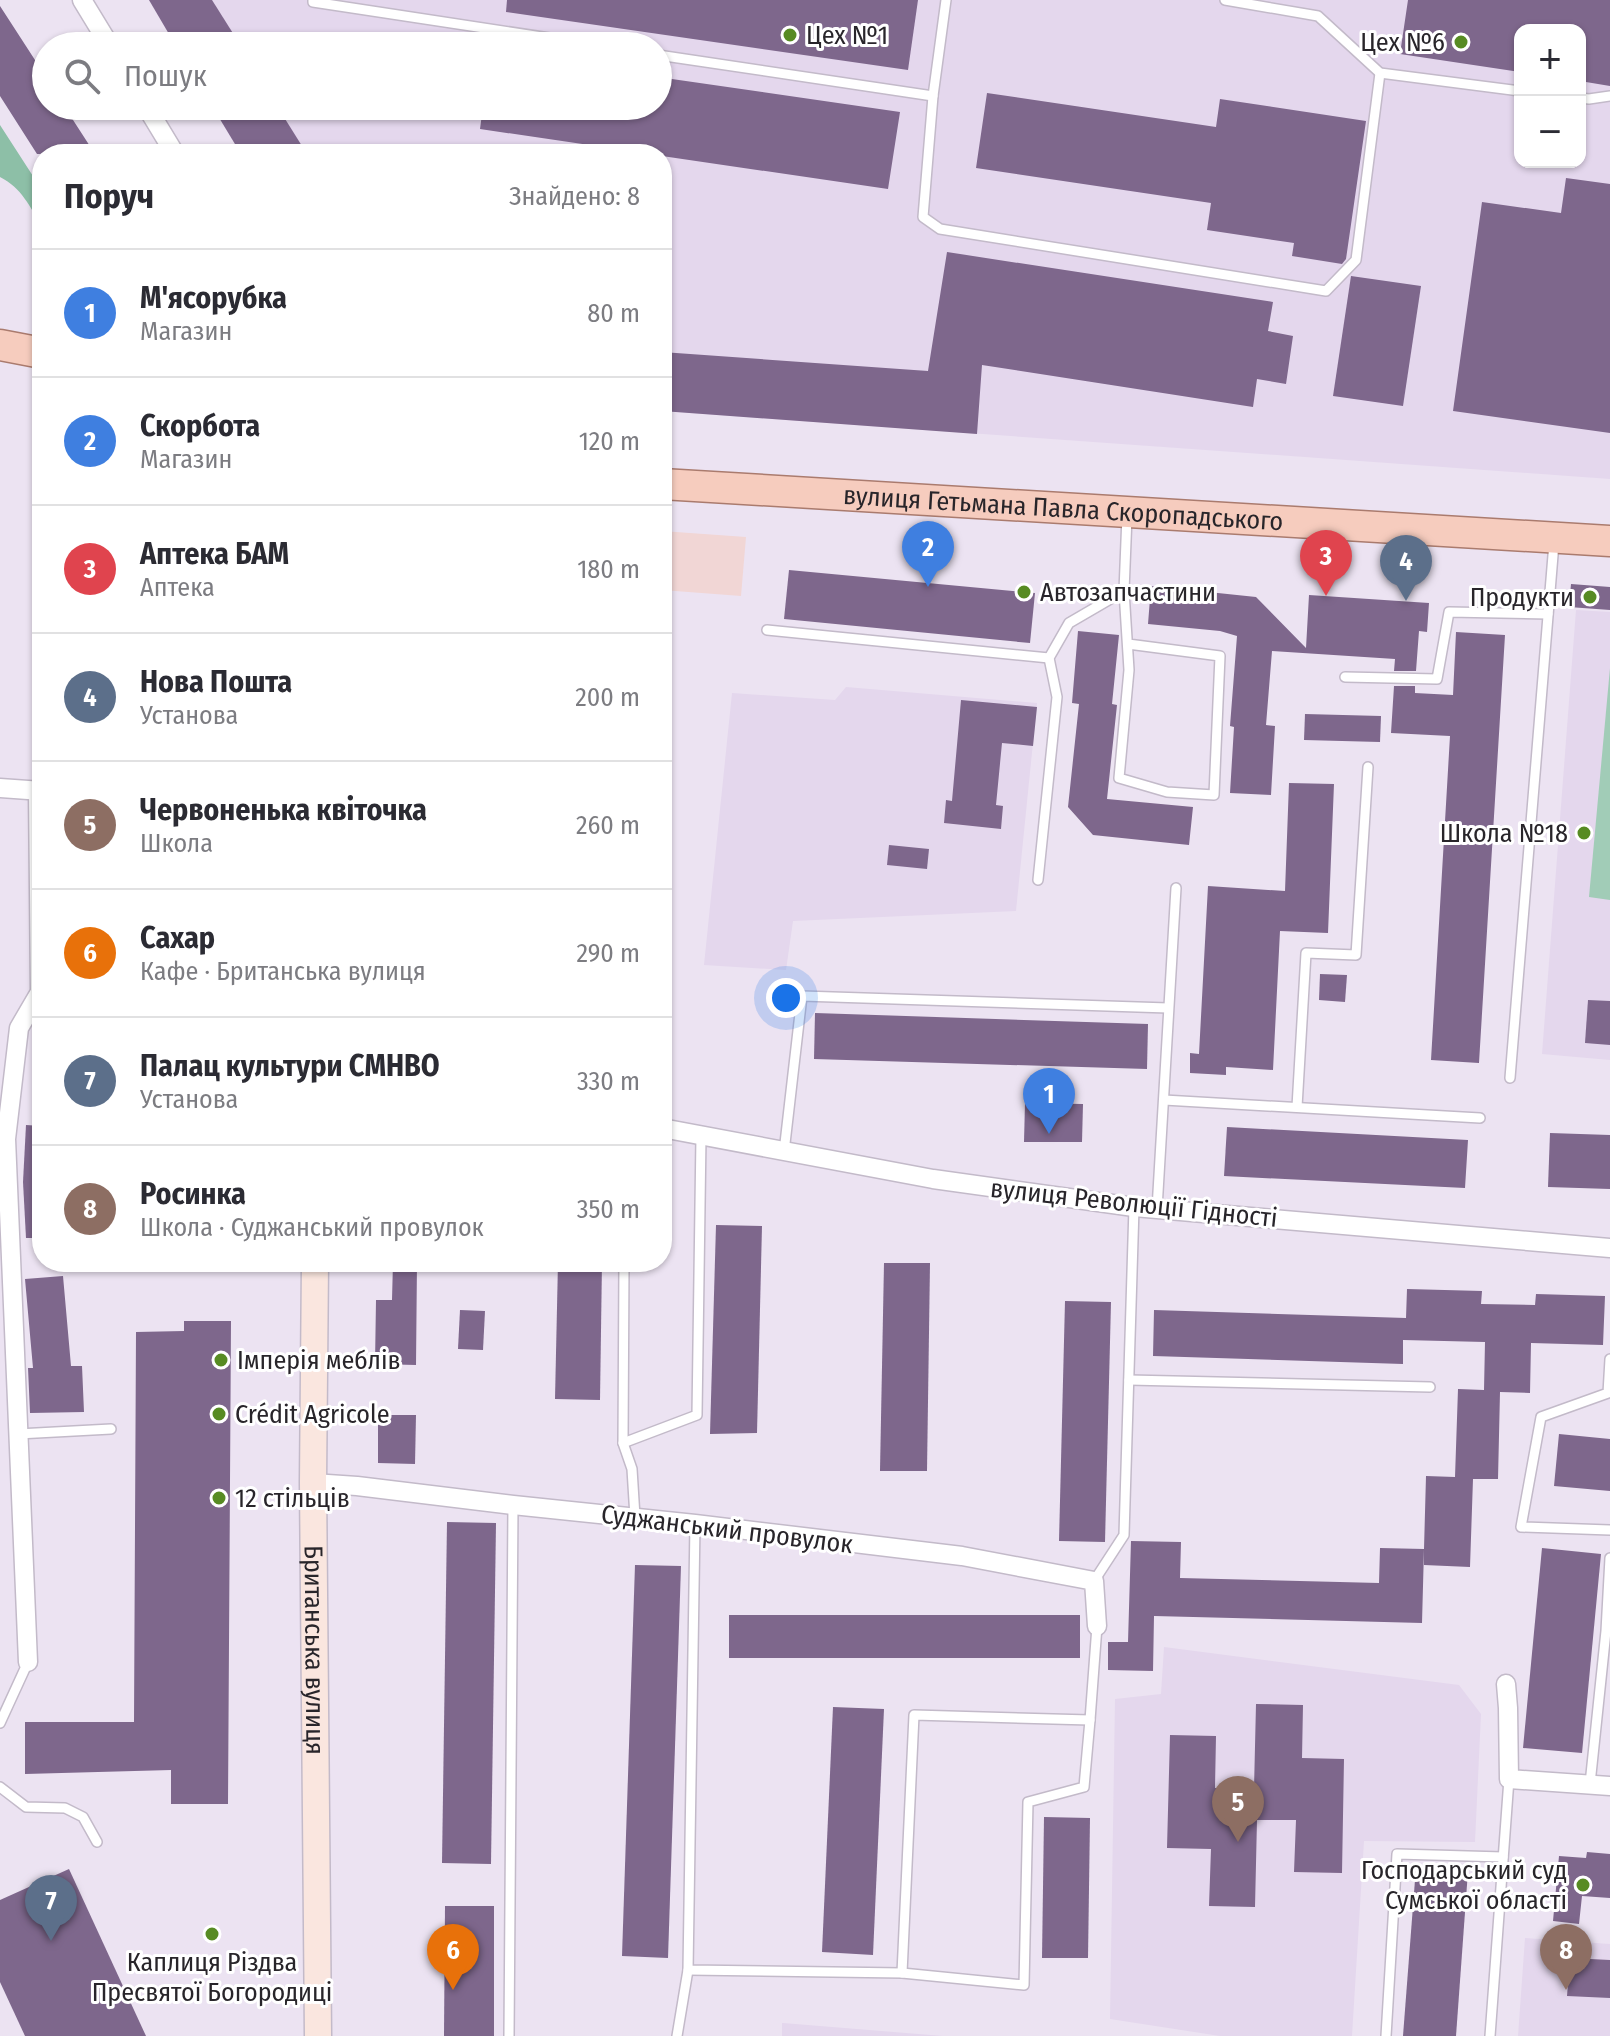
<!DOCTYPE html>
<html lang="uk">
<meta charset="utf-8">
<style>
:root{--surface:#fff;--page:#f7f7f7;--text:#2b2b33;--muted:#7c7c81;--line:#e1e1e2;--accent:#b45309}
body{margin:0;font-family:"Fira Sans Condensed",sans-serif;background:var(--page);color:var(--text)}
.controls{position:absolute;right:24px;top:24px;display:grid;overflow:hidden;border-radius:16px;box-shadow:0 2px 6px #0004}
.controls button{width:72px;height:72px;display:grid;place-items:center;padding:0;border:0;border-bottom:2px solid var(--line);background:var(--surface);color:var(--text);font:40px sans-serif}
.you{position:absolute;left:786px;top:998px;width:28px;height:28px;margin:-20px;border:6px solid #fff;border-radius:50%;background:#1a73e8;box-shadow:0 0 0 12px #1a73e833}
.badge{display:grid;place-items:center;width:52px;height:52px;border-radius:50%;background:var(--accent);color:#fff;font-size:26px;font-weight:700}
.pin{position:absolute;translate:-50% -66px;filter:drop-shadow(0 2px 4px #0008)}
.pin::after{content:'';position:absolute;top:42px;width:28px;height:24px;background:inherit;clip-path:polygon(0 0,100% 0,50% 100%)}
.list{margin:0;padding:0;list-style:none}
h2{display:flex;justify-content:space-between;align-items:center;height:104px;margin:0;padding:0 32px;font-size:34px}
h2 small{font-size:26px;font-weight:400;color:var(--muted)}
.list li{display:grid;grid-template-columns:52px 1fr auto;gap:24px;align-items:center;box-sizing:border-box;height:128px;padding:0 32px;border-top:2px solid var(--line)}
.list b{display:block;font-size:30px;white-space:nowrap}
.list p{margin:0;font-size:26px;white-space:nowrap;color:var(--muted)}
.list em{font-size:26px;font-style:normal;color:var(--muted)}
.icon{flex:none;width:44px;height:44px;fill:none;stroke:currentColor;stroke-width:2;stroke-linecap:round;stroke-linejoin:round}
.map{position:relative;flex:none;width:1610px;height:2036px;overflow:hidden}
.search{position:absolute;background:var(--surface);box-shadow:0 2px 6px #0004;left:32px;top:32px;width:640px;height:88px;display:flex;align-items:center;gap:20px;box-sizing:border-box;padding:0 28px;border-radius:44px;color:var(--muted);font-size:30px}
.panel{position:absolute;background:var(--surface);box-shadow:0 2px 6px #0004;left:32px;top:144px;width:640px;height:1128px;border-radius:32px}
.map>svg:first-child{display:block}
</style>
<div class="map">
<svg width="1610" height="2036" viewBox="0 0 1610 2036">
<rect width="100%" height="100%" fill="#ece3f2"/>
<!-- commercial -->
<polygon fill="#f1d6d5" points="662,531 746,537 741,596 662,590"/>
<!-- built -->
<g fill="#e4d7ed" fill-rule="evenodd">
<path d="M149 0H1610V479L662 411V154H241L212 106H658V46H176ZM1520 30H1580V162H1520Z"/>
<polygon points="1576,610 1610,612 1610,1060 1542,1054"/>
<polygon points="846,687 1037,703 1016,911 793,921 786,970 704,965 732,693 835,700"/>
<polygon points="1164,1647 1459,1685 1481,1714 1475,1842 1364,1841 1352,2036 1220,2036 1110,2019 1115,1699 1161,1694"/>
<polygon points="1525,1938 1610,1944 1610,2036 1518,2036"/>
<polygon points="782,2023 783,2023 943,2036 782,2036"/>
</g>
<!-- green -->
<polygon fill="#a1ccb7" points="1610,668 1610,900 1589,897"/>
<!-- forest -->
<path fill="#8dbfa7" d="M0 125 42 190V226C29 206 22 188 0 177Z"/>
<!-- building -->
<g fill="#7e678c">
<polygon points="149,0 212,0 241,46 176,46"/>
<polygon points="507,0 918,0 908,70 506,12"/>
<polygon points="1408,0 1610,0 1610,86 1580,81 1580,30 1520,30 1520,72 1400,54"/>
<polygon points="0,6 46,77 46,106 64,106 95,154 37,154 0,96"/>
<polygon points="658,77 900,112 888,189 662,156 662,154 650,154 480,129 483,106 658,106"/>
<polygon points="987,93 1216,127 1220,99 1366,121 1346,259 1342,264 1292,256 1294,243 1207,230 1211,203 976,168"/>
<polygon points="212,106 277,106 307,154 241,154"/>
<polygon points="1566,178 1610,184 1610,433 1453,411 1482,202 1561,213"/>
<polygon points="947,252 1273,302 1268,331 1293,336 1286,384 1257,379 1253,407 982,365 977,434 662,411 662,352 928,371"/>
<polygon points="1351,276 1421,286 1403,406 1333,396"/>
<polygon points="789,570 1035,593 1030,643 784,619"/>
<polygon points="1571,584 1610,587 1610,610 1569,607"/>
<polygon points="1151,586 1256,597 1306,648 1309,595 1429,603 1427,632 1419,631 1416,671 1394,671 1395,659 1272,651 1266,725 1275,726 1271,795 1230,793 1234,727 1230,726 1237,636 1220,631 1148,624"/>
<polygon points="1078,631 1119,635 1112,704 1117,705 1107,799 1193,807 1189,845 1093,835 1068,807 1079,704 1072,703"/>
<polygon points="1456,632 1505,635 1479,1063 1431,1060 1450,736 1391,733 1394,686 1415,686 1415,693 1453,695"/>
<polygon points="961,700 1037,707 1033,746 1002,743 996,805 1003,806 1001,829 944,823 946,800 952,801"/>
<polygon points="1305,714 1381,716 1380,742 1304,740"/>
<polygon points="1289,783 1334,784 1328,933 1280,931 1273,1070 1226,1067 1226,1075 1190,1073 1190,1053 1199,1054 1208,886 1285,891"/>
<polygon points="889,845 929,849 927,869 887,865"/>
<polygon points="1320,974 1347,975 1345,1002 1319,1000"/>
<polygon points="1588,1000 1610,1001 1610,1045 1585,1043"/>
<polygon points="815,1013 1148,1024 1147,1069 814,1059"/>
<polygon points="1025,1103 1083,1104 1082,1142 1024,1142"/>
<polygon points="26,1125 42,1126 42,1238 26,1238 23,1182"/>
<polygon points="1227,1127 1468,1140 1465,1188 1224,1176"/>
<polygon points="1550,1133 1610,1135 1610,1189 1548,1187"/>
<polygon points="716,1225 762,1226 757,1433 710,1434"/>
<polygon points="393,1262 417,1262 416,1365 375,1364 376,1300 392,1300"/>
<polygon points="558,1262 602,1262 600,1400 555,1399"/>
<polygon points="884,1263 930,1263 927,1471 880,1471"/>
<polygon points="63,1276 71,1366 82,1366 84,1412 30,1413 28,1368 33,1368 25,1279"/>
<polygon points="1407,1289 1482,1291 1481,1304 1535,1305 1536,1294 1605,1296 1603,1345 1531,1343 1530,1393 1500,1392 1498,1479 1473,1479 1470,1567 1424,1565 1424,1549 1422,1623 1154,1616 1153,1671 1108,1670 1108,1642 1128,1642 1131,1541 1181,1542 1180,1578 1379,1583 1380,1548 1424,1549 1426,1476 1455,1477 1458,1389 1484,1390 1485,1342 1403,1340 1403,1364 1153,1356 1154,1310 1406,1318"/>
<polygon points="1065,1301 1111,1302 1105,1542 1059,1541"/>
<polygon points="460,1310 485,1311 483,1350 458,1349"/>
<polygon points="184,1321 231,1321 228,1804 171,1804 171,1770 25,1774 25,1722 134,1722 136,1332 184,1331"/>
<polygon points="378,1415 416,1415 415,1464 378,1463"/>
<polygon points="1559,1434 1610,1439 1610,1491 1554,1486"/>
<polygon points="447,1522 496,1523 491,1864 442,1863"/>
<polygon points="1542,1548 1601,1554 1582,1753 1523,1748"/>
<polygon points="635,1565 681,1566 668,1958 622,1956"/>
<rect x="729" y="1615" width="351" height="43"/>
<polygon points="1256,1704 1303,1705 1302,1758 1344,1759 1342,1873 1294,1872 1296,1820 1257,1820 1255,1907 1209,1906 1211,1849 1167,1848 1170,1735 1216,1736 1215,1788 1254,1789"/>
<polygon points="833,1707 884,1709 873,1955 822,1952"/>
<polygon points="1044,1817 1090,1818 1088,1958 1042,1958"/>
<polygon points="1587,1852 1610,1854 1610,1898 1582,1896 1579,1924 1553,1921 1559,1856 1586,1858"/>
<polygon points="1416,1867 1468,1871 1456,2036 1403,2036"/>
<polygon points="69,1869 146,2036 25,2036 0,1982 0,1900"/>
<polygon points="445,1906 494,1906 494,2036 444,2036"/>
<polygon points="1570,1958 1610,1960 1610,1998 1567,1996"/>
</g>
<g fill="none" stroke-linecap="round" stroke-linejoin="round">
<!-- service casing -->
<g stroke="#c3bac9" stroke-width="12">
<g id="service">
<polyline points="313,0 313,2 602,46"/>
<polyline points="946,0 933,96 923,217 940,229 1326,291 1356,260 1380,73"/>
<polyline points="1225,0 1318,16 1380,73 1520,91"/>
<polyline points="658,55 933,96"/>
<polyline points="1580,98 1589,99 1610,96"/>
<polyline points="1124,591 1129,670 1119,778 1167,792 1214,795 1220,656 1128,644"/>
<polyline points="767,630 1049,658"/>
<polyline points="1345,677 1437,679 1449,612 1548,614"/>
<polyline points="1038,880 1057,697 1049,658 1069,623 1124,591 1127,516"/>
<polyline points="1510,1078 1554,543"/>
<polyline points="1164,1100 1480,1118"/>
<polyline points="1297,1107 1306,953 1356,955 1368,767"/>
<polyline points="784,1152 802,996 1168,1008"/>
<polyline points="1157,1209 1176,888"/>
<polyline points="624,1262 623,1443 632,1469 635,1517"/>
<polyline points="1610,1359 1608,1393 1541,1417 1521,1527 1610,1530"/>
<polyline points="1129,1380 1430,1387"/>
<polyline points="18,1434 111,1429"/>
<polyline points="623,1443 697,1415 701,1136"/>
<polyline points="695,1524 688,1970 902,1973 914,1715 1090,1720 1097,1626"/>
<polyline points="1094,1581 1124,1535 1134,1207"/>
<polyline points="0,1723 28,1662"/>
<polyline points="1590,1784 1606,1631 1610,1558"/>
<polyline points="0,1787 26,1807 65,1808 83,1817 97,1842"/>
<polyline points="902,1973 1024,1985 1028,1802 1084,1787 1090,1720"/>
<polyline points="509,2036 513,1505"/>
<polyline points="677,2036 688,1970"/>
<polyline points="1386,2036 1397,1854 1503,1857"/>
<polyline points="1490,2036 1509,1779"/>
</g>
</g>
<!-- minor casing -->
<g stroke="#c3bac9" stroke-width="21">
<g id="minor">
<polyline points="82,0 110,46"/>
<polyline points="146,106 175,154"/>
<polyline points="0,788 42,791"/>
<polyline points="662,1128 933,1179 1134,1207 1610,1248"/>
<polyline points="313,1483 357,1486 513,1505 695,1524 962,1556 1094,1581 1097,1626"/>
<polyline points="28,1662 6,1139 19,1028 40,992 38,791"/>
<polyline points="1506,1684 1508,1708 1509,1779 1610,1786"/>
</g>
</g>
<!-- secondary casing -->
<g stroke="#c3bac9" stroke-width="29">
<g id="secondary">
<path id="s1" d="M315 1262 313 1483 318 2036"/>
</g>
</g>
<!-- primary casing -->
<g stroke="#aa7b6e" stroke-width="33">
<g id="primary">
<polyline points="0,345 42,353"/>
<path id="s2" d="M662 484 1610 541"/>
</g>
</g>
<!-- service -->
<use href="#service" stroke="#fff" stroke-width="9"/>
<!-- minor -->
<use href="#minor" stroke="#fff" stroke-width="18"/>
<!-- secondary -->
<use href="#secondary" stroke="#fae6df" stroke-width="26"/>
<!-- primary -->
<use href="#primary" stroke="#f6ccbe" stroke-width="30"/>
</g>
<!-- markers -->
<g fill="#578b23" stroke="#fff" stroke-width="3">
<circle cx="790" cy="35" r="8"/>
<circle cx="1461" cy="42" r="8"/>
<circle cx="1024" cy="592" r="8"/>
<circle cx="1590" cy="597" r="8"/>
<circle cx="1584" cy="833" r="8"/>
<circle cx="221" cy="1360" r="8"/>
<circle cx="219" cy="1414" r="8"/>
<circle cx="219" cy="1498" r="8"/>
<circle cx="1583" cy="1885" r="8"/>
<circle cx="212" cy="1934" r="8"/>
</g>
<g text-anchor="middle" stroke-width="6" stroke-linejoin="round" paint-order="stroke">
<!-- poi labels -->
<g font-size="26" fill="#28252a" stroke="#fff" text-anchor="start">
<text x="806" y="44">Цех №1</text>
<text x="1445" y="51" text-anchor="end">Цех №6</text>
<text x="1040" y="601">Автозапчастини</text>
<text x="1574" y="606" text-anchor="end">Продукти</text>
<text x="1568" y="842" text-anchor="end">Школа №18</text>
<text x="237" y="1369">Імперія меблів</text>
<text x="235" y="1423">Crédit Agricole</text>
<text x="235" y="1507">12 стільців</text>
<text x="1567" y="1879" text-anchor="end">Господарський суд<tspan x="1567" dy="30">Сумської області</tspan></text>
<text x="212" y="1971" text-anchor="middle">Каплиця Різдва<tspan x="212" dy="30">Пресвятої Богородиці</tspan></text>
</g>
<!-- street labels -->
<g font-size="26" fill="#28252a" stroke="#fff">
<text dy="9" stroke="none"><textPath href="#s2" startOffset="402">вулиця Гетьмана Павла Скоропадського</textPath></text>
<text transform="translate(1134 1203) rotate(6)" y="9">вулиця Революції Гідності</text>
<text transform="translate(727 1529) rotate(7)" y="9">Суджанський провулок</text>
<text dy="9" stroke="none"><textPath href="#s1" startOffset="388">Британська вулиця</textPath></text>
</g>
</g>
</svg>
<div class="controls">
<button>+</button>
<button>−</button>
</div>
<div class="you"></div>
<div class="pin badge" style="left:1049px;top:1134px;background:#3f7fe0">1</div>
<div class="pin badge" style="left:928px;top:587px;background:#3f7fe0">2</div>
<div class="pin badge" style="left:1326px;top:596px;background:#e0444e">3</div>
<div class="pin badge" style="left:1406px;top:601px;background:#5c6f8a">4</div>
<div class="pin badge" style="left:1238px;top:1842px;background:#8d6e63">5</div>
<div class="pin badge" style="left:453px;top:1990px;background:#e8710a">6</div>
<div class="pin badge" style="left:51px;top:1941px;background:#5c6f8a">7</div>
<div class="pin badge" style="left:1566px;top:1990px;background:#8d6e63">8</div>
<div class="search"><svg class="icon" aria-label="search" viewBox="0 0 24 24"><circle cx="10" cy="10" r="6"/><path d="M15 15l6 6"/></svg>Пошук</div>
<section class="panel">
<h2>Поруч<small>Знайдено: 8</small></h2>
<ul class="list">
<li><span class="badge" style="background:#3f7fe0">1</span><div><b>М'ясорубка</b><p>Магазин</p></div><em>80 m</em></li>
<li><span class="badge" style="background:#3f7fe0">2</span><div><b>Скорбота</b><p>Магазин</p></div><em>120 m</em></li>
<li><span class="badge" style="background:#e0444e">3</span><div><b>Аптека БАМ</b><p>Аптека</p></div><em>180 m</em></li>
<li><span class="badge" style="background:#5c6f8a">4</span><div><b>Нова Пошта</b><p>Установа</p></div><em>200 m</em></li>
<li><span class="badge" style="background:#8d6e63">5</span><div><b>Червоненька квіточка</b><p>Школа</p></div><em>260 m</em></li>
<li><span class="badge" style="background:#e8710a">6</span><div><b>Сахар</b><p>Кафе · Британська вулиця</p></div><em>290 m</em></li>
<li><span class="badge" style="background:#5c6f8a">7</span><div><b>Палац культури СМНВО</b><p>Установа</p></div><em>330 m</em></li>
<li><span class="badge" style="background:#8d6e63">8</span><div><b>Росинка</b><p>Школа · Суджанський провулок</p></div><em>350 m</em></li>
</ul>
</section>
</div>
